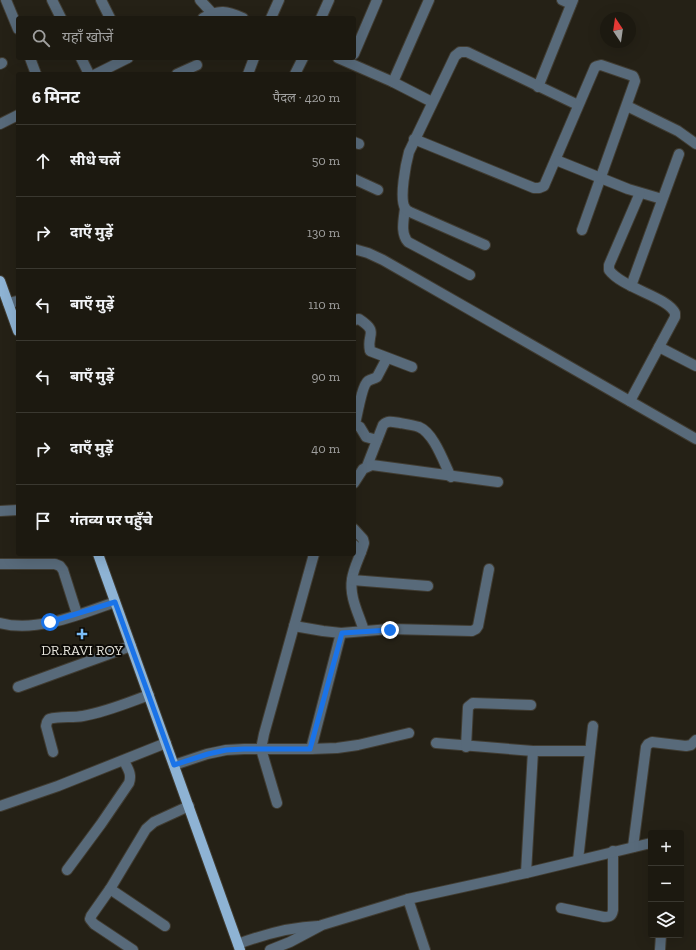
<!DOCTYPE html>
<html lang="hi">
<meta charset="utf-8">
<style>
:root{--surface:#1c1910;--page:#252219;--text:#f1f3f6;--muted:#a0a09f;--line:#3a3830}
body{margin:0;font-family:"Zilla Slab","Noto Sans Devanagari",serif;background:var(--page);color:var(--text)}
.controls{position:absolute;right:12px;bottom:12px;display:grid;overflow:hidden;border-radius:4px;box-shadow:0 4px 16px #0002}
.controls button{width:36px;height:36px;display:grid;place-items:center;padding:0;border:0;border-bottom:1px solid var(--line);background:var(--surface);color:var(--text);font:20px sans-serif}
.compass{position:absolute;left:600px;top:12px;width:36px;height:36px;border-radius:50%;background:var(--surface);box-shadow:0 4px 16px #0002;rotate:347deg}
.stop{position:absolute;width:12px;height:12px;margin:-9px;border:3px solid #1a73e8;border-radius:50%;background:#fff}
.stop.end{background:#1a73e8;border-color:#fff;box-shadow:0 1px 4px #0008}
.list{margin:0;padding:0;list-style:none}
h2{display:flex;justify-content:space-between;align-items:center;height:52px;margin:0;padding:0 16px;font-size:17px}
h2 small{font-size:13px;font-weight:400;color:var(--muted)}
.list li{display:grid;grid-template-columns:26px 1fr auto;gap:12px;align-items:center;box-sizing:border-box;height:72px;padding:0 16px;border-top:1px solid var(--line)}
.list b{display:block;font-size:15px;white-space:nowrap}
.list em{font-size:13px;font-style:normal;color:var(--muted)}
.icon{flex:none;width:22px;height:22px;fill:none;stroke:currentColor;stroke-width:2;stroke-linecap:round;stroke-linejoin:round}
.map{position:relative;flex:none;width:696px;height:950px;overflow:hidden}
.search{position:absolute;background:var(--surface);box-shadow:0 4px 16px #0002;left:16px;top:16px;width:340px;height:44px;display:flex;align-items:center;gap:10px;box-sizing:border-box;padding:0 14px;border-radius:4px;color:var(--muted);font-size:15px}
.panel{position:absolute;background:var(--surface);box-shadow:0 4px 16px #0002;left:16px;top:72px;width:340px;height:484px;border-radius:4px}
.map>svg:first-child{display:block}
</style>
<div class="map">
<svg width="696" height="950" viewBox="0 0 696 950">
<rect width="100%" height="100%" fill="#252116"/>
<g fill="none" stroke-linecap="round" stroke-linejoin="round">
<!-- minor casing -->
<g stroke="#403c32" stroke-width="12">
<g id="minor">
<polyline points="6,0 18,29"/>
<polyline points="52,0 61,18"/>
<polyline points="101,0 110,18"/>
<polyline points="200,0 212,13"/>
<polyline points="562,0 571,4"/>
<path d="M203 18C219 9 227 11 243 18"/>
<polyline points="271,18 279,0"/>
<polyline points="321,18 329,0"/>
<polyline points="354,54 377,0"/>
<polyline points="30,58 36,74"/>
<polyline points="81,58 89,74"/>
<polyline points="338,58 393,82 432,102"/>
<polyline points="0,64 2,63"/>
<polyline points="96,74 128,58"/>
<polyline points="177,74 197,65"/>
<polyline points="248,74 254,58"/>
<polyline points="295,74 303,58"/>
<polyline points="393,82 429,0"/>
<polyline points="538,87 573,0"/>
<polyline points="627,106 678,131 696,144"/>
<polyline points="0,124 18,115"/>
<polyline points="414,139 534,188 539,188 544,186 595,67 597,66 601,65 633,76 634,78 635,81 582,230"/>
<polyline points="354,142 359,144"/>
<polyline points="556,160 628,189 662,199"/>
<polyline points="354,179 378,190"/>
<path d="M405 208C404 219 400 233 408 242L470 275"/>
<path d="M485 245 410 212C408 211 406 210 405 208 399 198 406 163 409 152L455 56 460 52H467L578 105"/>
<polyline points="354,249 368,253 383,260 696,439"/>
<polyline points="631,286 679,154"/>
<polyline points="8,303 18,301"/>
<path d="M354 320 359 319C380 333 366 333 370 351L412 367"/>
<polyline points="659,347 696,366"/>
<path d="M630 401 675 317V313C668 297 622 288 609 270V265L640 193"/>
<polyline points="354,424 360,427 366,437 377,440"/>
<path d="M355 424C357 416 362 385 368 381 371 379 374 379 377 377L387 358"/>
<path d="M367 466 383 425C388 420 393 422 400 423 406 424 413 425 419 427 434 433 444 463 451 477"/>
<polyline points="354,483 363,469 372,465 498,482"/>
<polyline points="0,511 18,510"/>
<path d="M354 529 363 539 364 543C361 555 354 566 352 579 349 597 359 614 364 631"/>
<polyline points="354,545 361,552"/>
<polyline points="0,564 55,564 60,566 63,570 77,614"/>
<polyline points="352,580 428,586"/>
<path d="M0 623C36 633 81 614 115 602"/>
<polyline points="294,626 323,631 341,633 390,629 472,631 476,629 478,626 489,569"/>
<polyline points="18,687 131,646"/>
<polyline points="436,743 533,751 590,751"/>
<polyline points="466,747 468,707 473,703 531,705"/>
<polyline points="311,749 341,633"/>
<path d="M53 752 46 726 47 722 49 719C61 716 72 718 83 716 106 712 127 703 149 695"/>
<polyline points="174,765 207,754 226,750 244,749 311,749 337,748 358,745 409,733"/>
<polyline points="277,803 261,749 264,734 314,554"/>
<polyline points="0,806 58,786 166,743"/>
<polyline points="633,847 646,747 648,744 652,742 686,746 691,745 696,740"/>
<polyline points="578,860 593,726"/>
<path d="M67 870 101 824 129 783C132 774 128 769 124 761"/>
<polyline points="526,873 533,751"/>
<polyline points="110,889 165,926"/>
<polyline points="408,899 425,950"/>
<path d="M561 908 604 917C610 917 612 916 613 910V851"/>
<path d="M238 944C265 934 290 927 318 926"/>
<polyline points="133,950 94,924 90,919 91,916 110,889 146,829 154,822 189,806"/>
<polyline points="270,950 290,942 322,925 408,899 526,873 651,843"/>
<polyline points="660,950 661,935"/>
</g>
</g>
<!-- major casing -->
<g stroke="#403c32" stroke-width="12">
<g id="major">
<polyline points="0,281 18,331"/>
<polyline points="98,554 240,950"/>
</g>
</g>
<!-- minor -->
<use href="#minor" stroke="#586a7a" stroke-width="10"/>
<!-- major -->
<use href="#major" stroke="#8eb3d4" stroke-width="10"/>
</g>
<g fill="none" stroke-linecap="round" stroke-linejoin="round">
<!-- route -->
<polyline stroke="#1a73e8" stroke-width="5" points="50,622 115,602 174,765 208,754 226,750 244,749 310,749 342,633 390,630"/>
</g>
<!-- markers -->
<path fill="#7bbef9" stroke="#0d0b07" stroke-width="1.5" d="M80 628h4v4h4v4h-4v4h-4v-4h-4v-4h4z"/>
<g text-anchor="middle" stroke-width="4" stroke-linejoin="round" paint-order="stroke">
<!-- poi labels -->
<g font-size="14" fill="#e7e5dd" stroke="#0d0b07">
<text x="82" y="655">DR.RAVI ROY</text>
</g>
</g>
</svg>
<div class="controls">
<button>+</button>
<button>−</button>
<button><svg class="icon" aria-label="layers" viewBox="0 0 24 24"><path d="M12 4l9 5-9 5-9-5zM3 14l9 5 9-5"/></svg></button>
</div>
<svg class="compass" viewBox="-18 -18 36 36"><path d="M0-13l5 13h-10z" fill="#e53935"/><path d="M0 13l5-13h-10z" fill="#a0a09f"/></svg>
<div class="stop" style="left:50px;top:622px"></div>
<div class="stop end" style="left:390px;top:630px"></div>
<div class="search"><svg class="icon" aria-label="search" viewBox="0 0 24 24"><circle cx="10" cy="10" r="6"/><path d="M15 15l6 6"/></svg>यहाँ खोजें</div>
<section class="panel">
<h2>6 मिनट<small>पैदल · 420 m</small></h2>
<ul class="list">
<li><svg class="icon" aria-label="ahead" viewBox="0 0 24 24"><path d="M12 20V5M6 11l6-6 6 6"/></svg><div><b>सीधे चलें</b></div><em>50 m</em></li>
<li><svg class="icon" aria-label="right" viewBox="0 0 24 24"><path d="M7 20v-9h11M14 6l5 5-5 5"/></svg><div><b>दाएँ मुड़ें</b></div><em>130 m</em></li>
<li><svg class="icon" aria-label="left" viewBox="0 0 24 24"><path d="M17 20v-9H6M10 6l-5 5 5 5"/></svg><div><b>बाएँ मुड़ें</b></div><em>110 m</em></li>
<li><svg class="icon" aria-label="left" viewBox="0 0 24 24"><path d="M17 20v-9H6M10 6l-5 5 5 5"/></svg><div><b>बाएँ मुड़ें</b></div><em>90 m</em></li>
<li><svg class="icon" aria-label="right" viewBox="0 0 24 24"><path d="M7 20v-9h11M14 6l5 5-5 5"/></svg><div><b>दाएँ मुड़ें</b></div><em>40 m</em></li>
<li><svg class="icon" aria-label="arrive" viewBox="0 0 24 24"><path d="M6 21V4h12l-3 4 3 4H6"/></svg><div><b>गंतव्य पर पहुँचे</b></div></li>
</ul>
</section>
</div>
